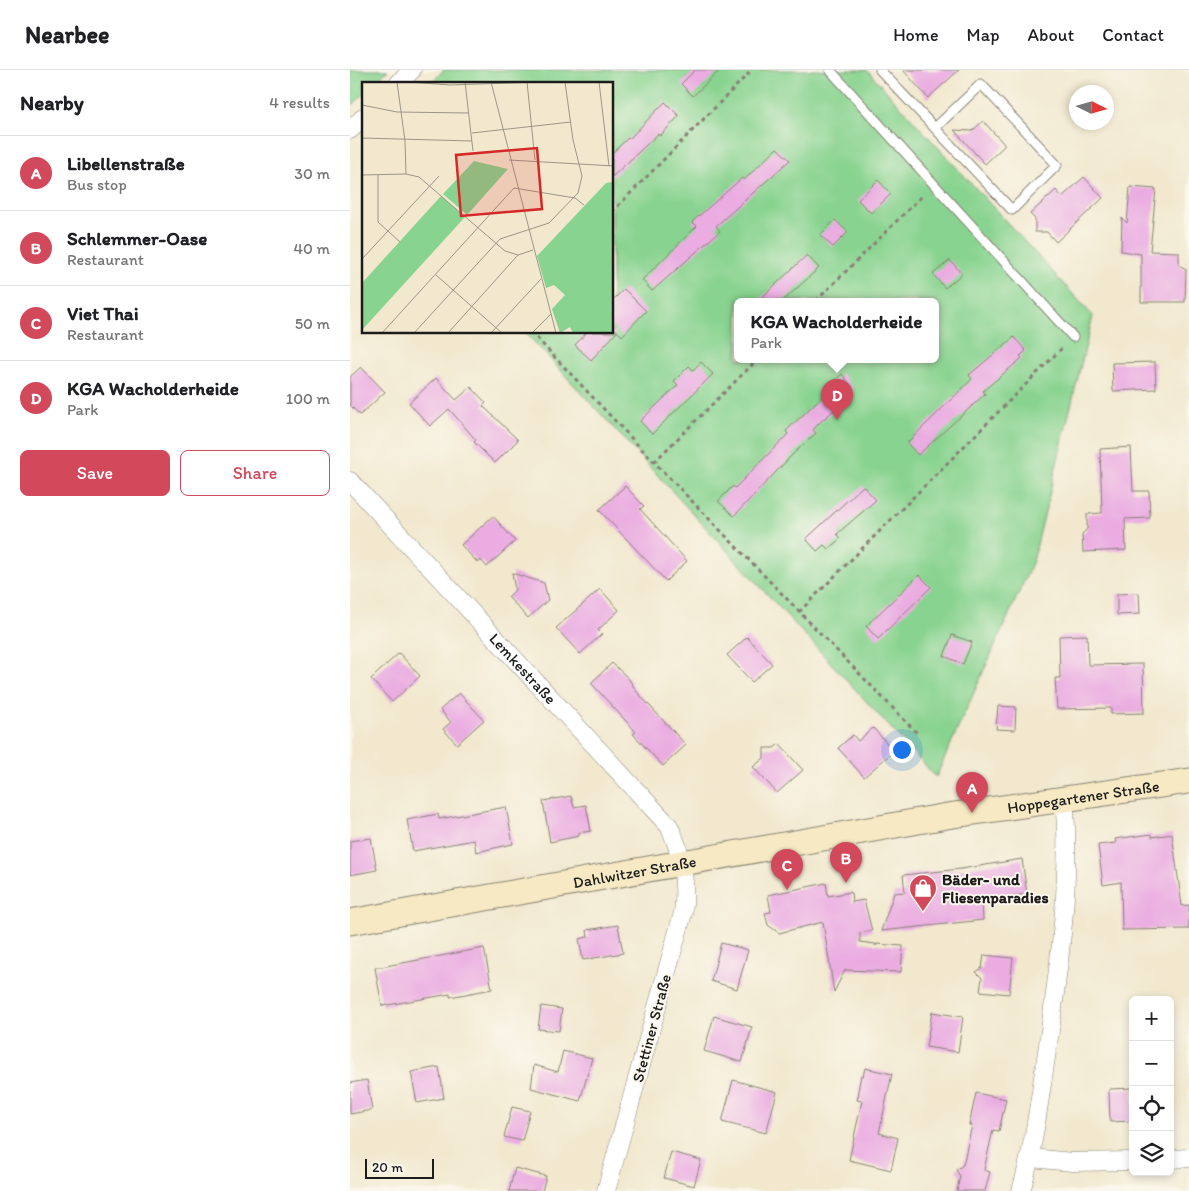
<!DOCTYPE html>
<meta charset="utf-8">
<style>
:root{--surface:#fff;--page:#f6f6f6;--text:#202124;--muted:#757577;--line:#e0e0e0;--accent:#d1495b}
body{margin:0;font-family:Itim,sans-serif;background:var(--page);color:var(--text)}
.controls{position:absolute;right:15px;bottom:15px;display:grid;overflow:hidden;border-radius:8px;box-shadow:0 2px 8px #0003}
.controls button{width:45px;height:45px;display:grid;place-items:center;padding:0;border:0;border-bottom:1px solid var(--line);background:var(--surface);color:var(--text);font:25px sans-serif}
.compass{position:absolute;left:719px;top:15px;width:45px;height:45px;border-radius:50%;background:var(--surface);box-shadow:0 2px 8px #0003;rotate:95deg}
.scale{position:absolute;left:15px;bottom:12px;width:69px;box-sizing:border-box;padding-left:5px;border:2px solid #1c1c1c;border-top:0;font-size:14px;line-height:18px;white-space:nowrap;color:#1c1c1c;-webkit-text-stroke:4px #fbf7ec;paint-order:stroke}
.you{position:absolute;left:551px;top:679px;width:18px;height:18px;margin:-12px;border:4px solid #fff;border-radius:50%;background:#1a73e8;box-shadow:0 0 0 8px #1a73e833}
.badge{display:grid;place-items:center;width:32px;height:32px;border-radius:50%;background:var(--accent);color:#fff;font-size:16px;font-weight:700}
.pin{position:absolute;translate:-50% -41px;filter:drop-shadow(0 1px 2px #0008)}
.pin::after{content:'';position:absolute;top:26px;width:18px;height:15px;background:inherit;clip-path:polygon(0 0,100% 0,50% 100%)}
.popup{position:absolute;left:384px;top:228px;width:205px;height:65px;box-sizing:border-box;display:grid;place-content:center;border-radius:8px;background:var(--surface);filter:drop-shadow(0 1px 4px #0005);font-size:16px;white-space:nowrap;color:var(--muted)}
.popup b{font-size:19px;color:var(--text)}
.popup::after{content:'';position:absolute;left:50%;top:100%;margin-left:-10px;border:10px solid transparent;border-top-color:var(--surface)}
.list{margin:0;padding:0;list-style:none}
h2{display:flex;justify-content:space-between;align-items:center;height:65px;margin:0;padding:0 20px;font-size:21px}
h2 small{font-size:16px;font-weight:400;color:var(--muted)}
.list li{display:grid;grid-template-columns:32px 1fr auto;gap:15px;align-items:center;box-sizing:border-box;height:75px;padding:0 20px;border-top:1px solid var(--line)}
.list b{display:block;font-size:19px;white-space:nowrap}
.list p{margin:0;font-size:16px;white-space:nowrap;color:var(--muted)}
.list em{font-size:16px;font-style:normal;color:var(--muted)}
.actions{display:flex;gap:10px;padding:15px 20px}
.actions a{flex:1;padding:11px 0;border:1px solid var(--accent);border-radius:8px;text-align:center;font-size:18px;color:var(--accent)}
.actions .main{background:var(--accent);color:#fff}
.icon{flex:none;width:28px;height:28px;fill:none;stroke:currentColor;stroke-width:2;stroke-linecap:round;stroke-linejoin:round}
.map{position:relative;flex:none;width:839px;height:1121px;overflow:hidden}
header{display:flex;align-items:center;gap:30px;box-sizing:border-box;height:70px;padding:0 25px;background:var(--surface);border-bottom:1px solid var(--line)}
header strong{font-size:24px}
nav{display:flex;gap:28px;margin-inline-start:auto;font-size:18px}
main{display:flex}
aside{flex:1;background:var(--surface)}
.map>svg:first-child{display:block}
</style>
<header>
<strong>Nearbee</strong>
<nav><a>Home</a><a>Map</a><a>About</a><a>Contact</a></nav>
</header>
<main>
<aside>
<h2>Nearby<small>4 results</small></h2>
<ul class="list">
<li><span class="badge">A</span><div><b>Libellenstraße</b><p>Bus stop</p></div><em>30 m</em></li>
<li><span class="badge">B</span><div><b>Schlemmer-Oase</b><p>Restaurant</p></div><em>40 m</em></li>
<li><span class="badge">C</span><div><b>Viet Thai</b><p>Restaurant</p></div><em>50 m</em></li>
<li><span class="badge">D</span><div><b>KGA Wacholderheide</b><p>Park</p></div><em>100 m</em></li>
</ul>
<div class="actions"><a class="main">Save</a><a>Share</a></div>
</aside>
<div class="map">
<svg width="839" height="1121" viewBox="0 0 839 1121">
<rect width="100%" height="100%" fill="#fbf7ec"/>
<filter id="ink" filterUnits="userSpaceOnUse"><feTurbulence type="fractalNoise" baseFrequency=".02" numOctaves="2"/><feDisplacementMap in="SourceGraphic" scale="10" xChannelSelector="R" yChannelSelector="G"/><feConvolveMatrix kernelMatrix="1 2 1 2 8 2 1 2 1" color-interpolation-filters="sRGB"/></filter>
<filter id="wash" filterUnits="userSpaceOnUse"><feTurbulence type="fractalNoise" baseFrequency=".0096" numOctaves="4" result="noise"/><feDisplacementMap in="SourceGraphic" scale="20" xChannelSelector="R" yChannelSelector="G"/><feGaussianBlur stdDeviation="1.12" result="paint"/><feColorMatrix in="noise" values="0 0 0 0 0 0 0 0 0 0 0 0 0 0 0 0 0 1.4 0 .05"/><feComposite in="paint" operator="in"/></filter>
<g filter="url(#wash)">
<rect width="100%" height="100%" fill="#f1e8ce"/>
<!-- green -->
<g fill="#88d38f" stroke="#527856" fill-rule="evenodd">
<polygon points="0,0 38,0 24,14 14,14 14,24 0,37"/>
<path d="M94 0H517L743 246 683 491 586 707 176 263 262 262V14H79ZM388 231H586V289H388Z"/>
</g>
<g id="blocks">
<!-- building -->
<g fill="#eaace1">
<polygon points="345,0 370,0 343,26 331,14"/>
<polygon points="553,0 609,0 578,28"/>
<polygon points="315,32 329,46 310,66 308,64 262,107 262,83 278,68 279,69"/>
<polygon points="633,51 655,75 635,94 604,60 622,61"/>
<polygon points="427,78 440,90 366,156 370,161 302,221 292,210 347,156 342,152 392,108 394,110"/>
<polygon points="734,107 753,128 706,172 697,162 685,162 685,149 680,144 706,120 712,127"/>
<polygon points="528,110 541,124 521,143 508,130"/>
<polygon points="780,117 806,119 800,181 829,182 829,195 836,199 835,232 791,232 791,184 771,181 772,148 777,153"/>
<polygon points="485,150 498,162 483,177 470,165"/>
<polygon points="457,185 469,198 433,231 408,231"/>
<polygon points="600,190 612,204 595,218 583,204"/>
<polygon points="274,219 296,241 272,266 262,256 262,231"/>
<polygon points="237,262 267,262 241,290 225,275"/>
<polygon points="664,267 676,281 670,286 672,288 633,321 635,324 568,385 557,373 622,309 619,305"/>
<polygon points="351,292 363,304 302,364 290,351 328,315 324,311 339,296 343,300"/>
<polygon points="805,292 806,319 763,321 762,293"/>
<polygon points="11,297 35,322 10,345 0,335 0,307"/>
<polygon points="492,304 503,318 498,323 500,326 468,354 463,360 466,363 443,384 384,446 368,431 383,416 385,418 438,364 436,361 478,321 476,318"/>
<polygon points="86,308 106,330 121,317 136,333 133,336 168,370 145,393 124,372 126,370 99,339 80,356 59,333"/>
<polygon points="781,377 783,421 799,421 800,448 775,449 776,480 733,482 732,464 737,459 737,444 752,443 750,379"/>
<polygon points="275,416 294,436 290,439 337,491 316,511 249,440"/>
<polygon points="513,416 526,430 487,464 491,468 478,479 474,475 467,481 456,469"/>
<polygon points="143,446 165,471 137,497 131,490 128,493 111,475"/>
<polygon points="162,503 194,513 198,530 178,548 158,527 165,520"/>
<polygon points="569,505 581,517 528,569 516,556"/>
<polygon points="250,519 269,540 248,560 252,564 230,584 206,558"/>
<polygon points="789,523 790,544 767,545 767,524"/>
<polygon points="602,565 622,572 613,594 594,586"/>
<polygon points="737,565 738,595 793,594 794,643 761,644 761,638 707,639 705,608 710,608 709,566"/>
<polygon points="397,567 422,594 402,612 377,585"/>
<polygon points="49,583 70,606 42,632 21,609"/>
<polygon points="262,593 278,608 287,622 336,675 313,696 283,664 286,662 241,613"/>
<polygon points="109,623 134,650 107,674 93,659 101,652 90,640"/>
<polygon points="648,636 666,637 665,660 646,659"/>
<polygon points="523,658 544,681 514,707 488,678 503,665 508,671"/>
<polygon points="429,674 453,700 427,723 403,697 414,688 414,678 424,678"/>
<polygon points="221,726 224,737 236,735 241,761 228,763 229,766 200,772 193,731"/>
<polygon points="156,737 163,774 126,782 124,770 63,781 57,750 88,744 89,749"/>
<polygon points="802,764 802,767 822,764 832,836 839,835 839,859 772,860 771,812 753,815 748,775 766,773 765,769"/>
<polygon points="21,768 27,800 0,805 0,771"/>
<polygon points="672,789 677,824 632,830 633,850 531,861 544,823 555,822 553,805 611,799"/>
<polygon points="476,813 478,826 501,822 502,832 514,830 522,861 510,863 510,872 525,874 526,876 526,874 553,876 551,902 495,900 484,922 473,852 429,863 418,855 415,843 421,842 418,825"/>
<polygon points="268,855 273,883 233,890 229,869 238,867 237,860"/>
<polygon points="371,873 398,880 387,919 361,911"/>
<polygon points="134,878 142,919 100,927 100,924 32,936 25,898"/>
<polygon points="634,885 663,888 659,924 630,921 632,908 626,902 632,898"/>
<polygon points="191,936 212,939 209,961 188,959"/>
<polygon points="582,942 613,947 608,982 576,977"/>
<polygon points="364,946 402,957 392,992 354,981"/>
<polygon points="213,981 242,988 230,1031 181,1018 184,995 208,1002"/>
<polygon points="89,997 94,1028 67,1033 61,1002"/>
<polygon points="515,998 542,1004 529,1063 548,1068 541,1100 499,1090 512,1031 507,1030 509,1022 508,1021 511,1005 513,1006"/>
<polygon points="17,1010 22,1040 0,1044 0,1013"/>
<polygon points="383,1010 427,1022 416,1063 372,1052"/>
<polygon points="783,1018 783,1051 760,1052 759,1019"/>
<polygon points="626,1023 656,1029 649,1061 643,1060 634,1100 640,1102 635,1121 607,1121 610,1106 606,1100 613,1095 622,1055 619,1055"/>
<polygon points="162,1037 180,1041 172,1071 154,1067"/>
<polygon points="321,1082 351,1090 344,1116 314,1108"/>
<polygon points="165,1098 196,1106 192,1121 159,1121"/>
</g>
</g>
</g>
<g filter="url(#ink)">
<use href="#blocks" fill-opacity="0" stroke="#868275" stroke-width="1"/>
<g fill="none" stroke-linecap="round" stroke-linejoin="round">
<!-- service casing -->
<g stroke="#868275" stroke-width="11">
<g id="service">
<polyline points="480,0 723,267"/>
<polyline points="530,0 662,140 707,95 631,14 585,58"/>
</g>
</g>
<!-- minor casing -->
<g stroke="#868275" stroke-width="19">
<g id="minor">
<polyline points="48,14 62,0"/>
<polyline points="0,60 14,47"/>
<path id="s1" d="M0 411 319 756C332 782 337 814 333 843L256 1121"/>
<polyline points="681,1088 722,1092 783,1091"/>
<polyline points="820,1089 839,1088"/>
<path d="M671 1121C685 1073 690 1024 698 975 709 894 722 810 714 729"/>
</g>
</g>
<!-- secondary casing -->
<g stroke="#868275" stroke-width="27">
<g id="secondary">
<path id="s2" d="M0 852 597 746 839 711"/>
</g>
</g>
<!-- path -->
<g stroke="#868275" stroke-width="3" stroke-dasharray="4 4" stroke-linecap="butt">
<polyline points="262,142 402,0"/>
<polyline points="466,231 573,125"/>
<polyline points="181,262 304,392 567,663"/>
<polyline points="304,392 408,289"/>
<polyline points="449,542 713,277"/>
</g>
<!-- service -->
<use href="#service" stroke="#fff" stroke-width="9"/>
<!-- minor -->
<use href="#minor" stroke="#fff" stroke-width="18"/>
<!-- secondary -->
<use href="#secondary" stroke="#f7e9c3" stroke-width="25"/>
</g>
</g>
<!-- icons -->
<defs>
<g id="shop-pin" transform="scale(1.4375)"><path d="M0 17L-7.5 6A9.5 9.5 0 1 1 7.5 6Z" fill="#d1495b" stroke="#fbf7ec"/><path d="M-5-2.5h2.3a2.7 3.5 0 0 1 5.4 0H5L5.5 6h-11ZM-1.5-2.5h3a1.5 2.3 0 0 0-3 0Z" fill="#fff"/></g>
</defs>
<g fill-rule="evenodd">
<use href="#shop-pin" x="573" y="818"/>
</g>
<g text-anchor="middle" stroke-width="4" stroke-linejoin="round" paint-order="stroke">
<!-- street labels -->
<g font-size="16" fill="#1c1c1c" stroke="#fbf7ec">
<text dy="6" stroke="none"><textPath href="#s1" startOffset="255">Lemkestraße</textPath></text>
<text dy="6" stroke="none"><textPath href="#s2" startOffset="744">Hoppegartener Straße</textPath></text>
<text dy="6" stroke="none"><textPath href="#s2" startOffset="289">Dahlwitzer Straße</textPath></text>
<text transform="translate(301 958) rotate(-75)" y="6">Stettiner Straße</text>
</g>
<!-- poi labels -->
<g font-size="16" font-weight="bold" fill="#1c1c1c" stroke="#fbf7ec" text-anchor="start">
<text x="592" y="815">Bäder- und<tspan x="592" dy="18">Fliesenparadies</tspan></text>
</g>
</g>
<!-- overview -->
<g transform="translate(12 12)">
<rect width="251" height="251" fill="#f1e8ce"/>
<path d="M112 79 146 87 105 133 81 112ZM251 100V251H211L208 245 198 251 190 227 203 213 192 203 184 206 175 174 244 101ZM79 114 103 135 0 248V201Z" fill="#88d38f"/>
<path fill="none" stroke="#9c9687" stroke-width="1" d="M35 0 43 59 44 92M47 0 88 3 176 0M103 0 111 69M129 0 194 251M165 0 173 78M237 0 247 84M0 23 35 30 107 31M110 51 209 40M0 56 110 59M147 78 252 84M0 93 44 92 57 95 143 169 156 173 171 168M16 93V140L38 160M0 177 77 94M74 193 140 251M20 251 152 106 213 116 222 123M52 251 138 157 187 141 216 111 220 94 211 58 203 0M86 251 156 173M129 251 179 197M170 251 189 232"/>
<path fill="#d62828" fill-opacity="0.15" stroke="#d62828" stroke-width="2.5" d="M175 66 180 127 99 134 94 73Z"/>
<rect width="251" height="251" fill="none" stroke="#1c1c1c" stroke-width="2.5"/>
</g>
</svg>
<div class="controls">
<button>+</button>
<button>−</button>
<button><svg class="icon" aria-label="locate" viewBox="0 0 24 24"><circle cx="12" cy="12" r="6"/><path d="M12 2v4M12 18v4M2 12h4M18 12h4"/></svg></button>
<button><svg class="icon" aria-label="layers" viewBox="0 0 24 24"><path d="M12 4l9 5-9 5-9-5zM3 14l9 5 9-5"/></svg></button>
</div>
<svg class="compass" viewBox="-18 -18 36 36"><path d="M0-13l5 13h-10z" fill="#e53935"/><path d="M0 13l5-13h-10z" fill="#757577"/></svg>
<div class="scale">20 m</div>
<div class="you"></div>
<div class="pin badge" style="left:622px;top:743px">A</div>
<div class="pin badge" style="left:496px;top:813px">B</div>
<div class="pin badge" style="left:437px;top:820px">C</div>
<div class="pin badge" style="left:487px;top:350px">D</div>
<div class="popup"><b>KGA Wacholderheide</b>Park</div>
</div>
</main>
